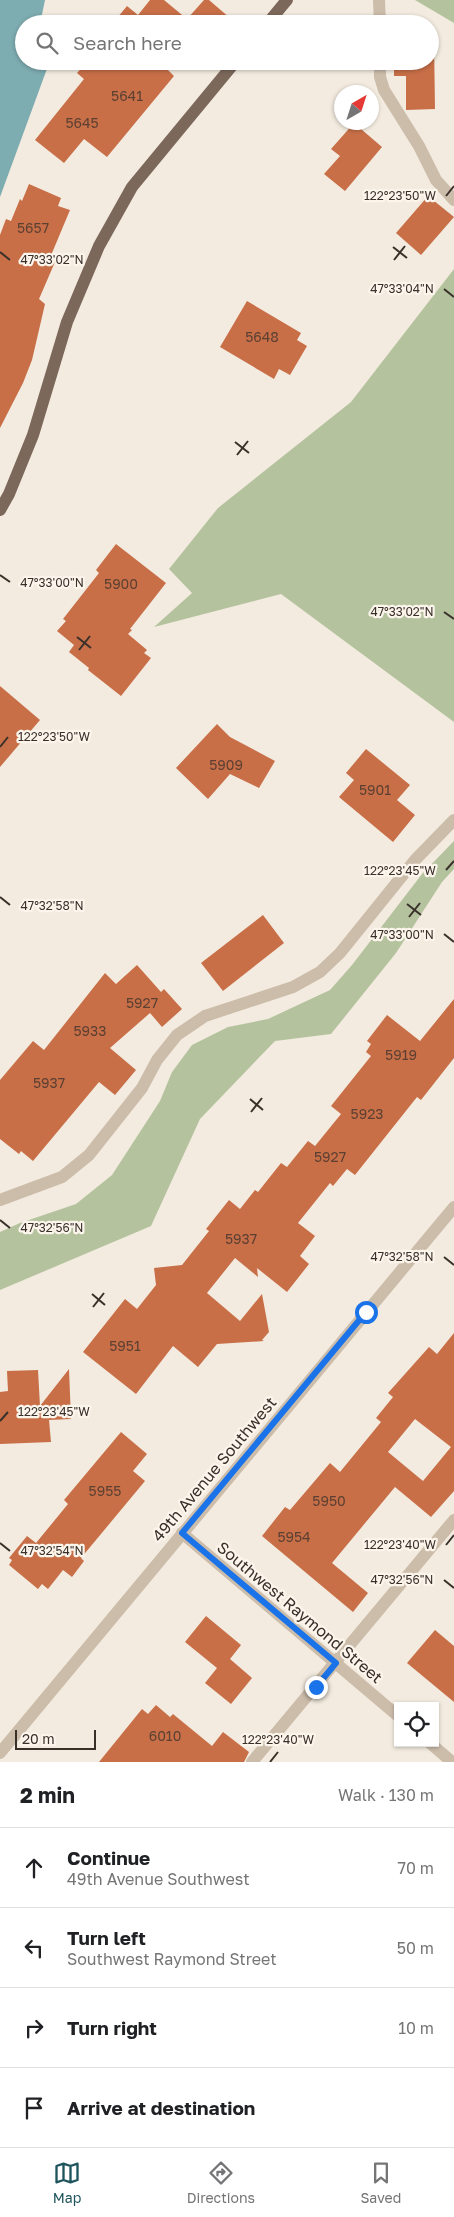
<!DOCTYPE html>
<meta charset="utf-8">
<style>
:root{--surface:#fff;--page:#f6f6f6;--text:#202124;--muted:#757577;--line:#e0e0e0;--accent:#1e545c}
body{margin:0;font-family:"Golos Text",sans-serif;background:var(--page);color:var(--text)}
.controls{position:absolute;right:15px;bottom:15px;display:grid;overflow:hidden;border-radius:0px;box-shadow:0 1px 4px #0004}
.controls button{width:45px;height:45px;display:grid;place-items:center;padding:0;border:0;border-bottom:1px solid var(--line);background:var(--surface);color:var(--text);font:25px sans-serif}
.compass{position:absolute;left:334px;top:85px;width:45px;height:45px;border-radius:50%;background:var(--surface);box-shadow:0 1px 4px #0004;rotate:39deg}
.scale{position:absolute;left:15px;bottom:12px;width:81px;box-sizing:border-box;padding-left:5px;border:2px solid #39302a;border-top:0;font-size:14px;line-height:18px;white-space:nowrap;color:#39302a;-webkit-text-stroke:4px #fbf5ec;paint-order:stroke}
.stop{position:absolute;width:15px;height:15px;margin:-11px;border:4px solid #1a73e8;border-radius:50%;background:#fff}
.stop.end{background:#1a73e8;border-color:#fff;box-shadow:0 1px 5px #0008}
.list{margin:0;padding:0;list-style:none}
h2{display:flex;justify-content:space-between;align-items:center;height:65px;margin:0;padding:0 20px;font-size:21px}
h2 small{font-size:16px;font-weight:400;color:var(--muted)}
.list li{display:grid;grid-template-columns:32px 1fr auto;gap:15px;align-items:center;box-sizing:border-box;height:80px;padding:0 20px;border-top:1px solid var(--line)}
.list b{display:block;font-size:19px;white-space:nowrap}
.list p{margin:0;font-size:16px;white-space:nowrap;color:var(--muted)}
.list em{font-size:16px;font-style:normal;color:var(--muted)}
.icon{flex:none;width:28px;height:28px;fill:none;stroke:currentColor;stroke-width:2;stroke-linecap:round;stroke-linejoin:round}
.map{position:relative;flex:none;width:454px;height:1762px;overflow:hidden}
.search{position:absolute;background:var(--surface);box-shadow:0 1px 4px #0004;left:15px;right:15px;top:15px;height:55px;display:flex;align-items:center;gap:12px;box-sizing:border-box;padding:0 18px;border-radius:28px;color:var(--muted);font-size:19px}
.sheet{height:385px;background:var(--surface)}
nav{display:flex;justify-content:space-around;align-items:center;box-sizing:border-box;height:70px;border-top:1px solid var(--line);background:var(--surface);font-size:14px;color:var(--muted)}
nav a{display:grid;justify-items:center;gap:2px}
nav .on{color:var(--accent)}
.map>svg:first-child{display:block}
</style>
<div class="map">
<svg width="454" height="1762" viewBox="0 0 454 1762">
<rect width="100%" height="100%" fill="#f3ebdf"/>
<!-- green -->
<g fill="#b4c39e">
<polygon points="415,0 454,0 454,23"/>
<polygon points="454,269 454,722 281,594 154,627 192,593 169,569 218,508 351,402"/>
<polygon points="454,841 454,869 442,882 396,953 331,1034 275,1041 200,1119 151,1226 0,1290 0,1232 20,1223 76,1204 112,1175 160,1101 172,1072 192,1045 228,1027 268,1019 330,990 352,965 422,874"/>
</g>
<!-- water -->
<polygon fill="#7dacb1" points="0,0 45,0 40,24 24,24 24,61 43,61 48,66 0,197"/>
<!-- building -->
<g fill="#c86f48" fill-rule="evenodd">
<polygon points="150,0 164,0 187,19 204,0 209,0 237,24 112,24 127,6 138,15"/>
<polygon points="430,40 434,40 435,109 406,110 406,76 394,76 394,61 430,61"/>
<polygon points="88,61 174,61 167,69 174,76 107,157 84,139 64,163 35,140 84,79 77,73"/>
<polygon points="354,123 382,147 345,191 324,174 340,156 331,149"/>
<polygon points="29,184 61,198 58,206 70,210 52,253 58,255 39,299 45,304 32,360 23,383 0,428 0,235 6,219 11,221 20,199 22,201"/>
<polygon points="428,196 454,217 421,255 396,233"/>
<polygon points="247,301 301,333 297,340 307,346 290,375 279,369 274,379 220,347"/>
<polygon points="116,544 166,583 130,629 132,630 128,634 147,650 144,653 151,658 121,696 88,670 89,668 69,652 74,645 57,631 66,621 63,619 99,573 96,570"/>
<polygon points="0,686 40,720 0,767"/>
<polygon points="217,724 230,737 275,761 259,788 230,774 208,799 176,768"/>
<polygon points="366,749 410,785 397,800 415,815 393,842 339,797 354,780 346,773"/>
<polygon points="263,915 284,943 223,991 201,963"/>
<polygon points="137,965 161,992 164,989 182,1009 162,1027 150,1013 110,1048 136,1070 115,1095 99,1082 33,1161 21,1151 19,1154 0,1139 0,1080 33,1041 44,1050 105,973 116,984"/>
<polygon points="454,999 454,1058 421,1100 417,1097 355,1175 347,1169 333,1186 330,1183 298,1223 315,1236 300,1256 309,1264 287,1292 257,1268 258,1277 235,1258 207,1293 240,1321 262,1294 269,1332 262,1340 264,1341 217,1344 198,1367 173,1346 136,1394 83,1352 125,1299 137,1309 156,1285 154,1268 182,1265 209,1231 206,1229 229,1200 240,1209 255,1190 258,1192 281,1163 287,1167 308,1141 315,1146 341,1114 331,1106 371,1056 366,1052 371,1044 367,1041 387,1015 420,1041"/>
<path d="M454 1333V1491L431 1517 395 1487 332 1563 368 1593 353 1612 262 1536 285 1507 290 1510 330 1463 340 1472 381 1422 376 1418 393 1397 388 1393 429 1347 437 1354ZM415 1419 451 1447 423 1481 388 1452Z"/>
<polygon points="69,1369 71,1419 49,1420 51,1442 0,1444 0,1392 8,1391 7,1371 38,1370 40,1406"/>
<polygon points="121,1432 147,1454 133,1471 145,1481 81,1558 84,1561 72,1577 63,1570 48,1589 42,1584 38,1589 9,1565 12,1560 9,1558 27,1536 36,1543 68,1504 64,1500"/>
<polygon points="206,1616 241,1645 230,1659 252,1678 231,1704 205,1683 217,1668 185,1642"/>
<polygon points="435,1630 454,1646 454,1702 407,1663"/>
<polygon points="156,1705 170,1717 173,1714 212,1746 223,1732 249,1752 244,1762 99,1762 142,1709 148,1714"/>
</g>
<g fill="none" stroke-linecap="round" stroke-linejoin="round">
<!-- minor -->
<g stroke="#ccbcaa" stroke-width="12">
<polyline points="379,0 380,24"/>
<polyline points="380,61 380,77 384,90 419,146 436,180 454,200"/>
<polyline points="0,1200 62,1177 89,1155 142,1088 157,1060 177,1035 205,1016 293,987 320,972 340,953 415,860 454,820"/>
<polyline points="182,1533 398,1716"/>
<polyline points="430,1743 452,1762"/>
<polyline points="0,1753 454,1207"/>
<polyline points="252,1762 454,1520"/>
</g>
<!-- major -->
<g stroke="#7c685b" stroke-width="12">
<polyline points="267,24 287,0"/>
<polyline points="0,510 9,494 33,435 67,322 99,246 132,187 236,61"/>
</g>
</g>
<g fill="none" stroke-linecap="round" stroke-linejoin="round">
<!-- route -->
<polyline stroke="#1a73e8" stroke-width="6" points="316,1687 336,1663 182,1533 366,1312"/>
</g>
<!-- ticks -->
<path fill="none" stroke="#39302a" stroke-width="2" d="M446 196 454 186M393 247 407 258M0 252 10 260M394 260 405 246M444 289 454 297M235 442 249 453M237 455 248 441M0 575 10 582M444 612 454 619M77 637 91 648M79 650 90 636M0 747 8 737M446 870 454 861M0 897 10 905M407 904 421 915M409 917 420 903M444 934 454 942M250 1099 263 1110M251 1112 262 1098M0 1220 10 1228M444 1257 454 1265M92 1294 105 1305M93 1307 104 1293M0 1421 8 1412M0 1543 10 1551M446 1545 454 1535M444 1580 454 1588M270 1762 278 1752"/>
<g text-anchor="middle" stroke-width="4.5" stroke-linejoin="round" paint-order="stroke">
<!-- number labels -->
<g font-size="14" fill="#5d4032">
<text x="127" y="101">5641</text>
<text x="82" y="128">5645</text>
<text x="33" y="233">5657</text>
<text x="262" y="342">5648</text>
<text x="121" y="589">5900</text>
<text x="226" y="770">5909</text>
<text x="375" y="795">5901</text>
<text x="142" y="1008">5927</text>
<text x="90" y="1036">5933</text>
<text x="401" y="1060">5919</text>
<text x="49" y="1088">5937</text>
<text x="367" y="1119">5923</text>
<text x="330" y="1162">5927</text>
<text x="241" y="1244">5937</text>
<text x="125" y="1351">5951</text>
<text x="105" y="1496">5955</text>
<text x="329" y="1506">5950</text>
<text x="294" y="1542">5954</text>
<text x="165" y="1741">6010</text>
</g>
<!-- street labels -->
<g font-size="16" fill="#39302a" stroke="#fbf5ec">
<text transform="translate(214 1469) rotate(-50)" y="6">49th Avenue Southwest</text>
<text transform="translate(300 1612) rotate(40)" y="6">Southwest Raymond Street</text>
</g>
</g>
<g font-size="12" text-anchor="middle" fill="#39302a" stroke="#fbf5ec" stroke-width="4.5" stroke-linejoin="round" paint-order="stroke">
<text x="400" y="200">122°23'50"W</text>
<text x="52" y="264">47°33'02"N</text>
<text x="402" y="293">47°33'04"N</text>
<text x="52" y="587">47°33'00"N</text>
<text x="402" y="616">47°33'02"N</text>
<text x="54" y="741">122°23'50"W</text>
<text x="400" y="875">122°23'45"W</text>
<text x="52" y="910">47°32'58"N</text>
<text x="402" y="939">47°33'00"N</text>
<text x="52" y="1232">47°32'56"N</text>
<text x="402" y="1261">47°32'58"N</text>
<text x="54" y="1416">122°23'45"W</text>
<text x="400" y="1549">122°23'40"W</text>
<text x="52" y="1555">47°32'54"N</text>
<text x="402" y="1584">47°32'56"N</text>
<text x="278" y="1744">122°23'40"W</text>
</g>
</svg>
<div class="controls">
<button><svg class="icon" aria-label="locate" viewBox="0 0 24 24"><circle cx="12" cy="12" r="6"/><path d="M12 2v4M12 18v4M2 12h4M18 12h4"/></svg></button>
</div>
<svg class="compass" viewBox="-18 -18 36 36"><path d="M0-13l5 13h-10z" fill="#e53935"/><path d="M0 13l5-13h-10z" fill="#757577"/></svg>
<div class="scale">20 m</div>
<div class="stop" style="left:366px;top:1312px"></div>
<div class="stop end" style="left:316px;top:1687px"></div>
<div class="search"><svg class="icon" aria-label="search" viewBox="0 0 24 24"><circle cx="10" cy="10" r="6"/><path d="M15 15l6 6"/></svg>Search here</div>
</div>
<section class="sheet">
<h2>2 min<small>Walk · 130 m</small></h2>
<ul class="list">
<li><svg class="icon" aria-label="ahead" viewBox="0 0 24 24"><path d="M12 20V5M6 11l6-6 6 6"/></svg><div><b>Continue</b><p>49th Avenue Southwest</p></div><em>70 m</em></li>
<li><svg class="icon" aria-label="left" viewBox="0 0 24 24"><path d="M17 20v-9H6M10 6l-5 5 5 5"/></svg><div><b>Turn left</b><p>Southwest Raymond Street</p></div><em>50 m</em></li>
<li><svg class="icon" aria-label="right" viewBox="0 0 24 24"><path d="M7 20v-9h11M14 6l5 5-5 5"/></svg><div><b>Turn right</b></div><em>10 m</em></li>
<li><svg class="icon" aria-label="arrive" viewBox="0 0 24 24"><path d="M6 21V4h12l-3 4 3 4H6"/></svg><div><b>Arrive at destination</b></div></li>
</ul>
</section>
<nav>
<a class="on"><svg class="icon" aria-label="map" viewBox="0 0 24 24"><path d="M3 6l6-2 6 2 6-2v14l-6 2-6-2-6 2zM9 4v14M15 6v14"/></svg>Map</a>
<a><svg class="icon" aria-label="directions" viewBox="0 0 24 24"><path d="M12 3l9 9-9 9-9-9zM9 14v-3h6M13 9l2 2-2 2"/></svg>Directions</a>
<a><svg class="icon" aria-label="saved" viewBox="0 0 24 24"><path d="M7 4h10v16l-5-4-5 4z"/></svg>Saved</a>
</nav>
